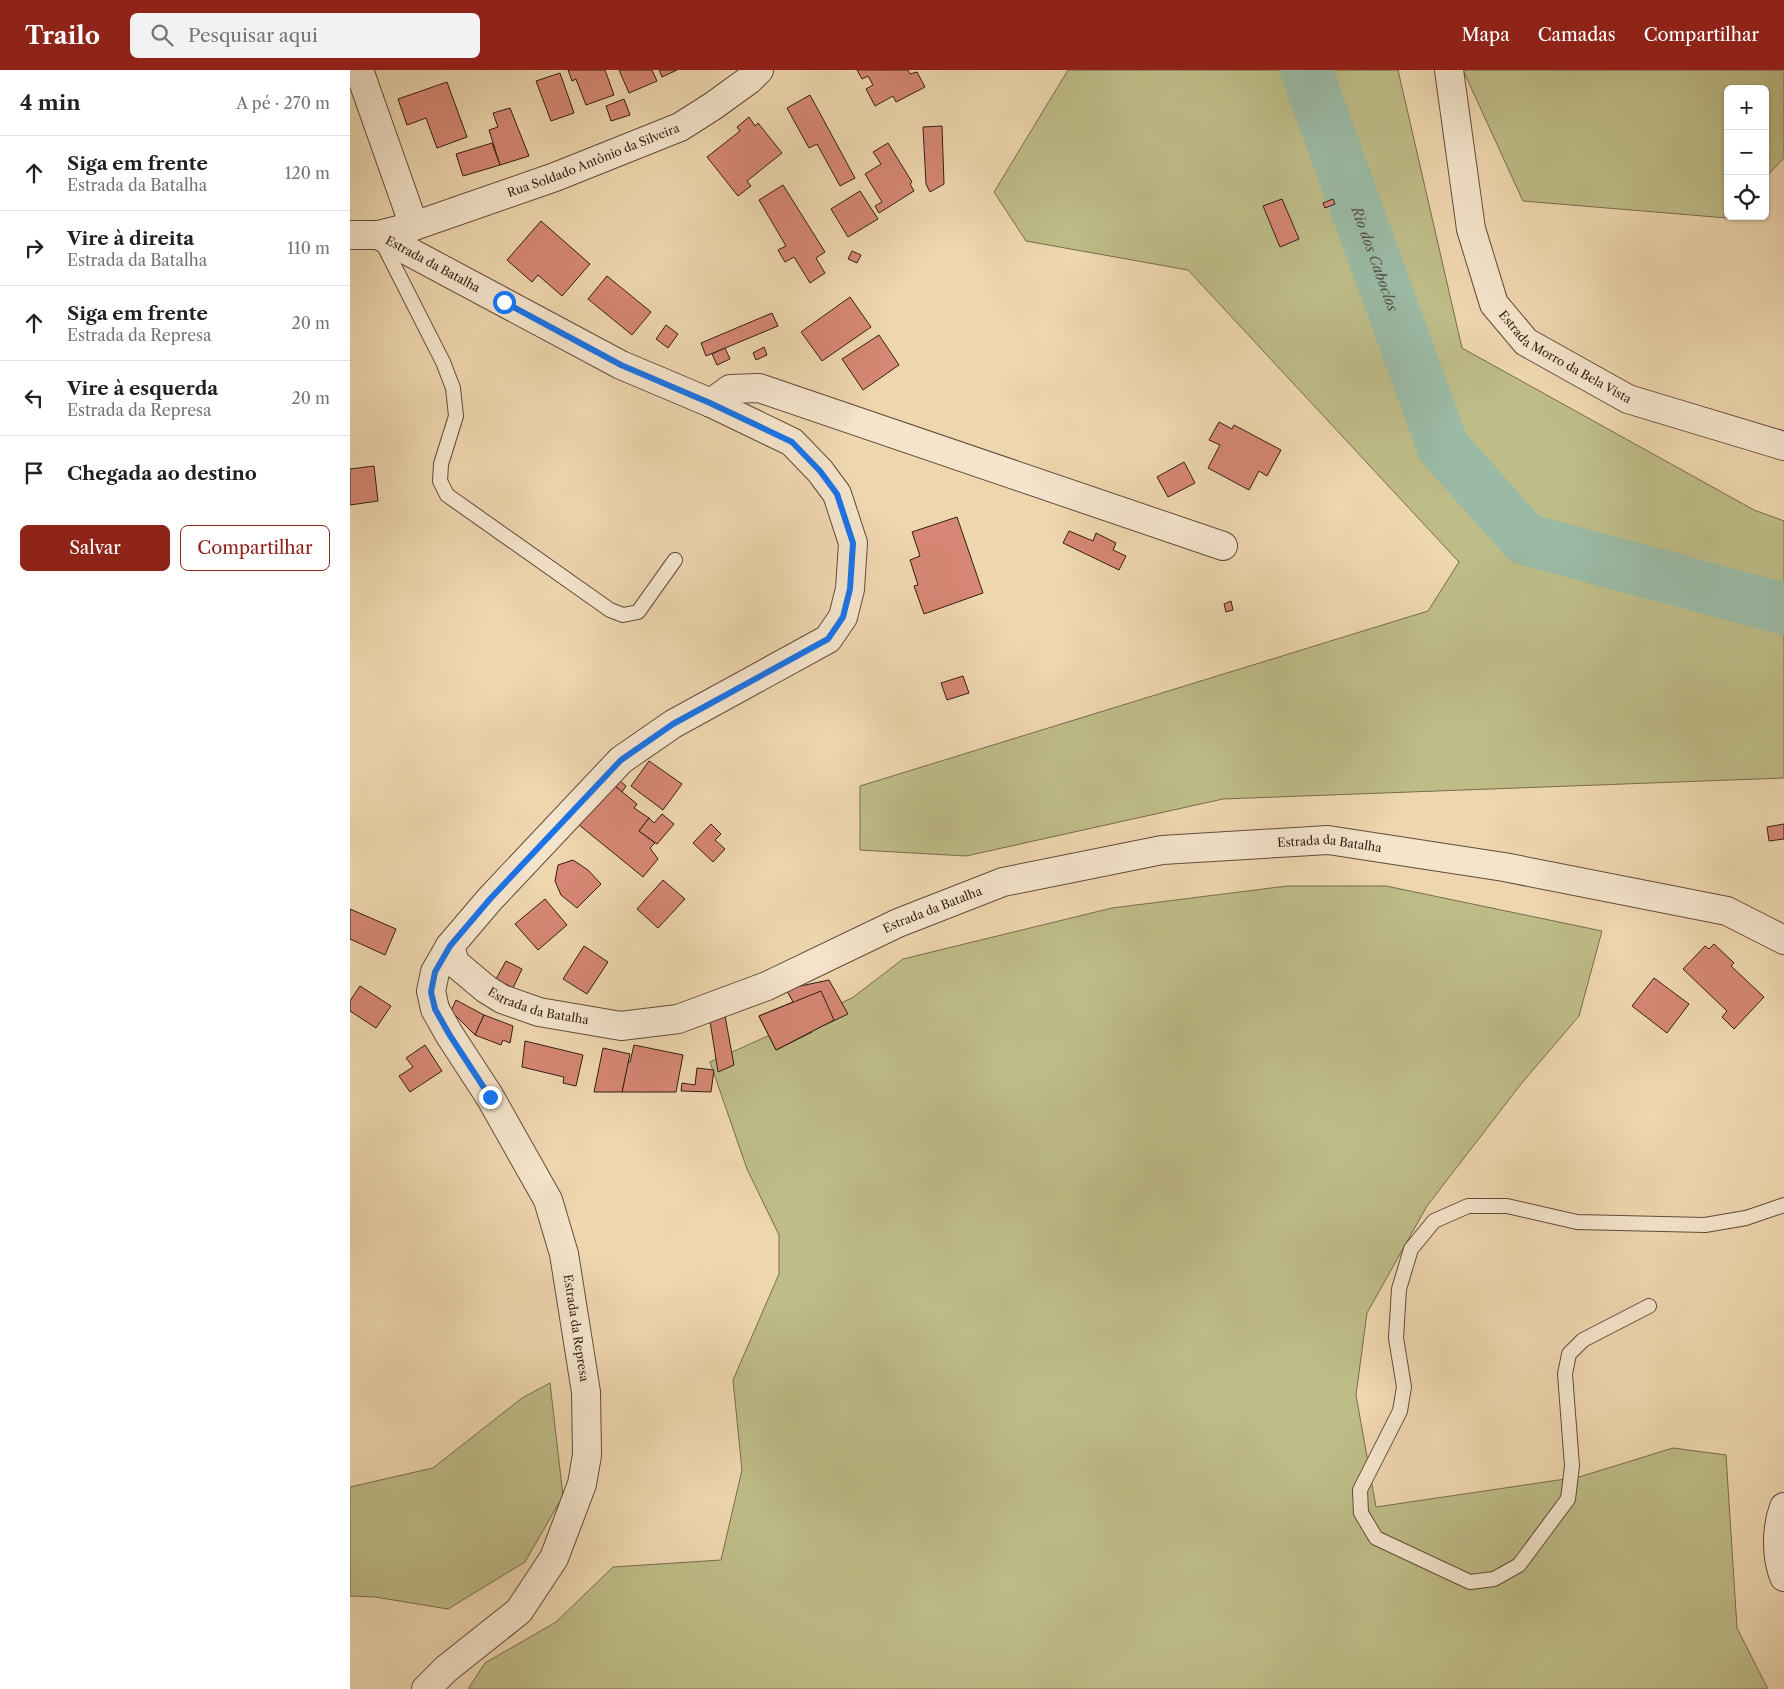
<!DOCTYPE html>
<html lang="pt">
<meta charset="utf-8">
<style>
:root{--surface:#fff;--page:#f2f2f2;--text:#202124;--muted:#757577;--line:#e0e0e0;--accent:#8f2418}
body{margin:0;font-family:"Libre Caslon Text",serif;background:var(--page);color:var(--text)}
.controls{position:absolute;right:15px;top:15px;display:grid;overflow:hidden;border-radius:8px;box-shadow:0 1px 4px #0004}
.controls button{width:45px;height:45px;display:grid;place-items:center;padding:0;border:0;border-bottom:1px solid var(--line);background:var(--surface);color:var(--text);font:25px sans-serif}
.stop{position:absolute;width:15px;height:15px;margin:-11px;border:4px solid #1a73e8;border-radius:50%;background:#fff}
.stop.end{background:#1a73e8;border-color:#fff;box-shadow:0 1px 5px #0008}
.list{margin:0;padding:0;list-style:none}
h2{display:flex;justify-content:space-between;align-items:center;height:65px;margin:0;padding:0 20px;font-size:21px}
h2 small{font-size:16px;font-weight:400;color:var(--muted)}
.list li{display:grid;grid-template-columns:32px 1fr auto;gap:15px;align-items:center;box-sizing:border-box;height:75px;padding:0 20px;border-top:1px solid var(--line)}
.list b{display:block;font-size:19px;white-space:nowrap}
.list p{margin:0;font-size:16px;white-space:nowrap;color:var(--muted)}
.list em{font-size:16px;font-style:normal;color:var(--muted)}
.actions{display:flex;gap:10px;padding:15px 20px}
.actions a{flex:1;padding:11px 0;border:1px solid var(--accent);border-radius:8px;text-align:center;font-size:18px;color:var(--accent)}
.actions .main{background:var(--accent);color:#fff}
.icon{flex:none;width:28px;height:28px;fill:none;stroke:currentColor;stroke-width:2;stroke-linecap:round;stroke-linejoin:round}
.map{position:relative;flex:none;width:1434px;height:1619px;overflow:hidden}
header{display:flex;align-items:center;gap:30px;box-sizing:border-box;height:70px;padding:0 25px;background:var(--accent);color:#fff}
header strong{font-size:24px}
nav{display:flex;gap:28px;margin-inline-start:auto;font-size:18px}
.search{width:350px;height:45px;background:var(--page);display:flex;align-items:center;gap:12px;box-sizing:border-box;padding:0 18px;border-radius:8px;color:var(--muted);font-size:19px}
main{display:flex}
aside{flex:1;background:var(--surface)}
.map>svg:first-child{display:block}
</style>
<header>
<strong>Trailo</strong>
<div class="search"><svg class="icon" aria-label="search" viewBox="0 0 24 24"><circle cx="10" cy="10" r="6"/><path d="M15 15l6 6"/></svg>Pesquisar aqui</div>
<nav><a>Mapa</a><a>Camadas</a><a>Compartilhar</a></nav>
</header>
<main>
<aside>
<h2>4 min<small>A pé · 270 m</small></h2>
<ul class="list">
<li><svg class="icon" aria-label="ahead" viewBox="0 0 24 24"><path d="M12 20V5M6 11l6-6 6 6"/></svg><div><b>Siga em frente</b><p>Estrada da Batalha</p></div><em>120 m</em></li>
<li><svg class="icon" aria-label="right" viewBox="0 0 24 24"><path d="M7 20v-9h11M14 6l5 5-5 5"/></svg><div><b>Vire à direita</b><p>Estrada da Batalha</p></div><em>110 m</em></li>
<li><svg class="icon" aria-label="ahead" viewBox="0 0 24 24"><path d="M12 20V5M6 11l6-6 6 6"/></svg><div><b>Siga em frente</b><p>Estrada da Represa</p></div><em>20 m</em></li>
<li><svg class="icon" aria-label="left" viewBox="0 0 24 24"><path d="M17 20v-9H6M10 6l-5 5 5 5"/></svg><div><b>Vire à esquerda</b><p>Estrada da Represa</p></div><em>20 m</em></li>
<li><svg class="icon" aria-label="arrive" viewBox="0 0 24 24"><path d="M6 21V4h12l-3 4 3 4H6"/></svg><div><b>Chegada ao destino</b></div></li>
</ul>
<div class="actions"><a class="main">Salvar</a><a>Compartilhar</a></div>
</aside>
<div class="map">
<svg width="1434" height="1619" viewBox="0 0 1434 1619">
<rect width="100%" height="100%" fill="#eed6af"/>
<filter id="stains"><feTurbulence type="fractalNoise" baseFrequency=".004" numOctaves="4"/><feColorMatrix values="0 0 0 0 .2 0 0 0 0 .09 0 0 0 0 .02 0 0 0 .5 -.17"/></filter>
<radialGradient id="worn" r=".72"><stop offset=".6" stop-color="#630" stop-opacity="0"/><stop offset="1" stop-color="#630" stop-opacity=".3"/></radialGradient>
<!-- green -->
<g fill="#bebc87" stroke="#786c4d">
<polygon points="718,0 1048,0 1112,278 1404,440 1434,451 1434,708 873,729 616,786 510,780 510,716 1078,541 1109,492 838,200 676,171 644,122"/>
<polygon points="1113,0 1434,0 1434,88 1415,108 1415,19 1378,19 1379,146 1377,148 1173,131"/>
<polygon points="937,816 1036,816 1252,861 1229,946 1171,1014 1077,1136 1017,1243 1006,1325 1026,1437 1229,1407 1323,1378 1376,1385 1387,1558 1418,1619 118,1619 135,1593 206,1552 263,1497 371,1490 392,1400 383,1310 429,1204 429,1165 397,1099 360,992 502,928 553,889 762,838"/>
<polygon points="200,1313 213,1426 175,1492 98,1539 25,1527 0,1526 0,1417 83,1398 172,1328"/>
</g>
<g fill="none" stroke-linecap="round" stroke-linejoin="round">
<!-- river -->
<path stroke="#9bbaa5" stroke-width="52" id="s1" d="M956 0 1093 377 1175 469 1434 539"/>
</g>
<!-- building -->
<g fill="#d68775" stroke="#321d13">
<polygon points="218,0 255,0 264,25 236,35 226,9 222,11"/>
<polygon points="269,0 302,0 307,11 279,23"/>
<polygon points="309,0 327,0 312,7"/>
<polygon points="507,0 558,0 560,4 567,2 575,17 546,32 543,26 525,36 516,19 523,15 518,6 512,9"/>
<polygon points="210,3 224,43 201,51 186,11"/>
<polygon points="97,12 117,67 87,78 76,48 57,55 48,29"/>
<polygon points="460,25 505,108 490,116 467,74 459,78 437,38"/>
<polygon points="274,29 280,45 261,51 256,36"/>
<polygon points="160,38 179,86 150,95 139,60 148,57 143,43"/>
<polygon points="399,47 405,56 408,53 432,83 397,111 401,116 388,126 357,87 390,61 387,57"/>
<polygon points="592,56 594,114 580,122 576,114 573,57"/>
<polygon points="142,73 150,95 113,106 106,84"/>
<polygon points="538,73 562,112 560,114 564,121 529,143 525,136 532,132 515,104 531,94 523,82"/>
<polygon points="433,115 475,182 466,188 475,203 460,213 444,187 435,192 428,180 436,176 409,130"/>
<polygon points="510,121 528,149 498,167 481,139"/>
<polygon points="932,129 949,169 930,177 913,136"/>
<polygon points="983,129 985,134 975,138 973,133"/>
<polygon points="191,151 240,194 212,226 188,205 182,212 157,190"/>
<polygon points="502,181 511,185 507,193 498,189"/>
<polygon points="257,206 301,242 282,265 238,229"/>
<polygon points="500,227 521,257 472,291 451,262"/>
<polygon points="422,243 428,256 356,286 351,273"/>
<polygon points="316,255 328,264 318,278 306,269"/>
<polygon points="529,265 549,295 513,320 492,289"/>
<polygon points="414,277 417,285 406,290 403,283"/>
<polygon points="375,278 380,289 367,295 362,284"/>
<polygon points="869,352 882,359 884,355 931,380 917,406 909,401 899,420 858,398 870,375 859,370"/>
<polygon points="834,392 845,413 818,427 807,407"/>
<polygon points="24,396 28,431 0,435 0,399"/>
<polygon points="607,447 633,523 574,544 564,516 568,515 560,490 570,486 562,462"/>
<polygon points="719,461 743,471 746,463 766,473 763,480 776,486 769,500 713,473"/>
<polygon points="881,531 883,540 876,542 874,534"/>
<polygon points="613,606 619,623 597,630 591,613"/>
<polygon points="299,691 332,714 313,740 281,716"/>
<polygon points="269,710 276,716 272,722 265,716"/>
<polygon points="265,716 287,734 284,738 299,748 289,761 305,773 300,778 308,789 293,807 223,750"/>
<polygon points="312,744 324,754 307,774 289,761 299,748 304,753"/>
<polygon points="361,754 371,764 365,770 375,779 363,792 343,773"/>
<polygon points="1434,754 1434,769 1419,771 1417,757"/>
<polygon points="223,790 238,800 251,814 227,838 211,825 205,811 208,795"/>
<polygon points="313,810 335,829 308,858 287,839"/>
<polygon points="195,829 217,855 188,880 165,854"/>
<polygon points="0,839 46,859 35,885 0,869"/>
<polygon points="1364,874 1384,893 1381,896 1414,927 1384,959 1372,947 1377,941 1333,899 1355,876 1359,879"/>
<polygon points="234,876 258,892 237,924 213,909"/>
<polygon points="156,891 172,899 163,918 146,909"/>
<polygon points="1304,908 1339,934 1317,963 1282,936"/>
<polygon points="479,910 498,944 462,961 462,962 426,980 409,946 443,932 436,919"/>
<polygon points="10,916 41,936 26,958 0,941 0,931"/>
<polygon points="471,921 484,950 426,980 409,946"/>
<polygon points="106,930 134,945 125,965 101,941"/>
<polygon points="134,945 163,956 160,973 153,970 151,975 125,965"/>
<polygon points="375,946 384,995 368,1002 360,951"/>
<polygon points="175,971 233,985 226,1016 213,1013 214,1007 172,997"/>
<polygon points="75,975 92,1001 60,1022 49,1006 63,997 56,988"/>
<polygon points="284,975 333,985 326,1022 272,1022 278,992 280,992"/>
<polygon points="253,978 280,984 272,1022 244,1022"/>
<polygon points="347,998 364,1000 361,1022 331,1021 332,1013 345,1015"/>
</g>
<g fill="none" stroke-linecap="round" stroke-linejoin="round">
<!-- service casing -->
<g stroke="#614b3a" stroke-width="16">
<g id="service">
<polyline points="31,170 93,292 103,318 106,346 91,394 90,411 97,425 260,540 273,545 288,542 325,490"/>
<polyline points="1299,1236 1233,1270 1219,1284 1215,1304 1222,1396 1218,1429 1169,1495 1144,1509 1120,1512 1026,1468 1011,1443 1010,1420 1050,1341 1054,1317 1046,1268 1049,1219 1061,1179 1084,1151 1118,1136 1157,1136 1227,1152 1355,1155 1396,1148 1434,1135"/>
</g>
</g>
<!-- minor casing -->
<g stroke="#614b3a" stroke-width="30">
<g id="minor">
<polyline points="9,0 64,156"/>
<path id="s2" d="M1099 0 1121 159 1144 234 1176 272 1278 329 1434 376"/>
<path id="s3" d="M28 165 271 295 361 333 442 372 470 401 487 424 503 473 500 519 493 547 478 569 323 654 271 690 140 829 100 876 105 893 136 919 152 929 189 942 271 956 328 949 417 916 548 853 653 812 812 780 978 770 1154 797 1377 841 1434 870"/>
<polyline points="361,333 380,319 409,318 873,476"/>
<path d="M1434 1437C1426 1458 1426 1486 1434 1507"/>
<polyline points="76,1619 96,1599 169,1541 204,1488 232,1414 237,1385 236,1322 214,1184 198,1130 140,1027 99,964 85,939 81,921 85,902 100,876"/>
</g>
</g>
<!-- tertiary casing -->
<g stroke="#614b3a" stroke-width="30">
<g id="tertiary">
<path id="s4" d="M0 165H28L64 156 205 107 330 57 363 36 399 10 409 0"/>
</g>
</g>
<!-- service -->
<use href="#service" stroke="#f4e4cb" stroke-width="14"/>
<!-- minor -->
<use href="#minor" stroke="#f4e4cb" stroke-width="28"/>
<!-- tertiary -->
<use href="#tertiary" stroke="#f4e4cb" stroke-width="28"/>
</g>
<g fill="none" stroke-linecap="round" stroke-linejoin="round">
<!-- route -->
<polyline stroke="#1a73e8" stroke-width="6" points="140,1027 99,964 85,939 81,922 85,902 100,876 140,829 271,690 323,654 478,569 493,547 500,519 503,473 487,424 470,401 442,372 360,333 271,295 154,232"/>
</g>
<g text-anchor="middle" stroke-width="5" stroke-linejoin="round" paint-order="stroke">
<!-- street labels -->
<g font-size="12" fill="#321d13" stroke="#f4e4cb">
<text dy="4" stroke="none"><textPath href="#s4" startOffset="256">Rua Soldado Antônio da Silveira</textPath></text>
<text dy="4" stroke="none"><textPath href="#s3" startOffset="62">Estrada da Batalha</textPath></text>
<text dy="4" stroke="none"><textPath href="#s2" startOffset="329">Estrada Morro da Bela Vista</textPath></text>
<text dy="4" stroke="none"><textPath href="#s3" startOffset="2118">Estrada da Batalha</textPath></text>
<text dy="4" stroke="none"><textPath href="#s3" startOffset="1712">Estrada da Batalha</textPath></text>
<text dy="4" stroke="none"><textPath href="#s3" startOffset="1292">Estrada da Batalha</textPath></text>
<text transform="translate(226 1258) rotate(81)" y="4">Estrada da Represa</text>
</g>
<!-- water labels -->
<g font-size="14" font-style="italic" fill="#524c3f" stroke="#f4e4cb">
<text dy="5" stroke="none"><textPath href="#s1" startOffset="201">Rio dos Caboclos</textPath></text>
</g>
</g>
<rect width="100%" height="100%" filter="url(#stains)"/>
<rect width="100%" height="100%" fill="url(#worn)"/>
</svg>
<div class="controls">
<button>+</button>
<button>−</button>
<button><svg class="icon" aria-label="locate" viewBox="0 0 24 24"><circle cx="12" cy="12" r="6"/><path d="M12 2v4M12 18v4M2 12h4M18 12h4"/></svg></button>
</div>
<div class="stop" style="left:154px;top:232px"></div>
<div class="stop end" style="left:140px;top:1027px"></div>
</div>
</main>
